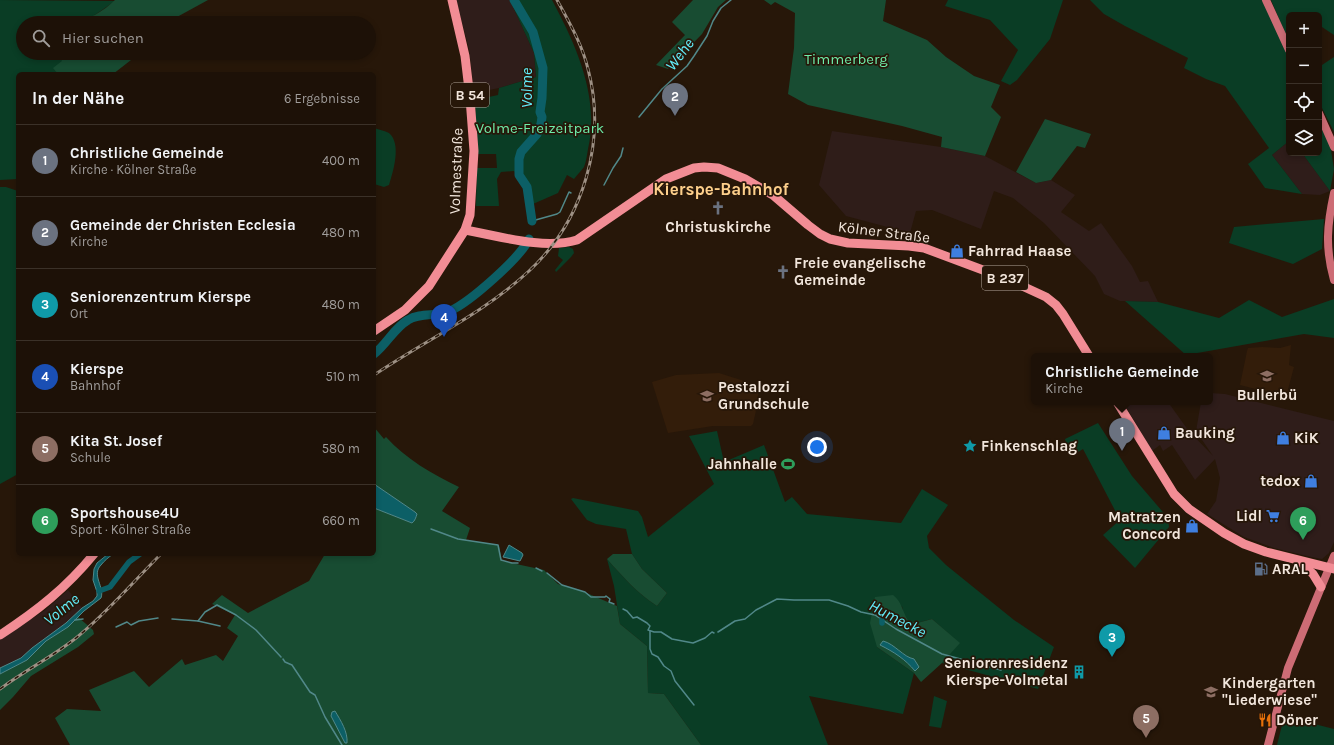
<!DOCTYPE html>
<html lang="de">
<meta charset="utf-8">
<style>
:root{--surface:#1d1107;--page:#251a11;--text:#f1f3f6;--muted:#a09d9b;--line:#3b3128;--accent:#db2777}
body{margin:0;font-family:Karla,sans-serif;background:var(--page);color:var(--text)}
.controls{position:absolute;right:12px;top:12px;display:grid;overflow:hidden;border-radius:6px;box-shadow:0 2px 6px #0003}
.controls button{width:36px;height:36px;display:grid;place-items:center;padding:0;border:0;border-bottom:1px solid var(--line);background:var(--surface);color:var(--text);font:20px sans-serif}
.you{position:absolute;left:817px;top:447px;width:14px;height:14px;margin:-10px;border:3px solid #fff;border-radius:50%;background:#1a73e8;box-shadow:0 0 0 6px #1a73e833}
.badge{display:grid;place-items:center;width:26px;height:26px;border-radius:50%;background:var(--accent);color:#fff;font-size:13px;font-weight:700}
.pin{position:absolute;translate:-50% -33px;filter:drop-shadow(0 1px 2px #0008)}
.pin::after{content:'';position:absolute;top:21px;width:14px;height:12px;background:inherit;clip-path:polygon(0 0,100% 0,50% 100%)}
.popup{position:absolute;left:1031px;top:353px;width:182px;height:52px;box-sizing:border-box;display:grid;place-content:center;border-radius:6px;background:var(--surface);filter:drop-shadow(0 1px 3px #0005);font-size:13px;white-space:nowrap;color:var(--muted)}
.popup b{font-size:15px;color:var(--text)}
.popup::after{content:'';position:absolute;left:50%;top:100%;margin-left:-8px;border:8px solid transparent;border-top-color:var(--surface)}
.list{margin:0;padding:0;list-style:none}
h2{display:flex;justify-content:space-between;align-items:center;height:52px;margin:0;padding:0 16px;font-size:17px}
h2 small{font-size:13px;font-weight:400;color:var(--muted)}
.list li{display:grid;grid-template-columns:26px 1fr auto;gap:12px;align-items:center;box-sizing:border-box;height:72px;padding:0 16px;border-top:1px solid var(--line)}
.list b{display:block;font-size:15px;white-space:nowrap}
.list p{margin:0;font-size:13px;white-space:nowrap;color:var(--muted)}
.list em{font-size:13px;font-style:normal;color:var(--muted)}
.icon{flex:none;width:22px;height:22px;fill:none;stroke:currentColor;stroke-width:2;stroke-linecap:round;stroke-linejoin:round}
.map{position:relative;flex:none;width:1334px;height:745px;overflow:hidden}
.search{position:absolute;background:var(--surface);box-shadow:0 2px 6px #0003;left:16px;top:16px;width:360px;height:44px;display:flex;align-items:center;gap:10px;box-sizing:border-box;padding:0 14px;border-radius:22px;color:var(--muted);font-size:15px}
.panel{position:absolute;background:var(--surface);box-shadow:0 2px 6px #0003;left:16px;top:72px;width:360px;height:484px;border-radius:6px}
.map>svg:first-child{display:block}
</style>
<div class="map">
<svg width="1334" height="745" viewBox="0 0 1334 745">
<rect width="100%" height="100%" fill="#271709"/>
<!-- commercial -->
<g fill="#2f1d1a">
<polygon points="456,0 510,0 534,53 536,77 499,88 474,93 469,49"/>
<polygon points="1289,141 1289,153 1302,153 1330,191 1320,195 1302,194 1272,155"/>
<polygon points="1210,393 1225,394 1334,421 1334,542 1329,553 1322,559 1311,557 1274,548 1244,537 1207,514 1216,501 1220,478 1215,459 1195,480 1172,445 1163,451 1160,445 1152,451 1123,402 1168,402 1188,430 1213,456 1196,431 1201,402 1210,402"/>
<polygon points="68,590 82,608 66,623 32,648 21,658 0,668 0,639 44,611"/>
</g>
<!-- industrial -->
<polygon fill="#2f1d19" points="832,131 941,147 985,156 1036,183 1051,180 1075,195 1061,212 1089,231 1101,223 1132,266 1140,282 1148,281 1158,302 1120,301 1104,294 1095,276 1044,223 1013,198 994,191 981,229 932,210 916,211 910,233 846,216 819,185"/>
<!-- built -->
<g fill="#331d0a">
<polygon points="1291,345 1289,365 1294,367 1286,397 1240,385 1247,351 1248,348 1262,347 1280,348"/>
<polygon points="719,373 760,386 756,405 757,406 753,424 751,426 713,426 668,433 652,382 676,375"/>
</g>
<!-- green -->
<g fill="#0a3d25">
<polygon points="0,0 115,1 92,17 81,22 23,23 23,53 58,53 63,61 54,68 58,74 18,74 18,179 0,180"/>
<path d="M510 0H552C576 45 600 97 588 149 587 155 586 162 584 167 581 171 577 175 574 179L567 175 558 193 533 204V212L527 213C526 195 525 186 514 171L501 172 497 179 499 206H476L477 168H497L496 154H477L475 100 498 95 499 88 536 77 534 53Z"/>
<polygon points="948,0 1063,0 1050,39 1017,80 1010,85 1001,81 1018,50 990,20 945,6"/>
<polygon points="1090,0 1263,0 1289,57 1289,141 1272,155 1302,194 1265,188 1248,164 1269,148 1225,86 1206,79 1184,68 1188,58 1125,26 1104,14"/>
<polygon points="1271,0 1334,0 1334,35 1319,25 1319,15 1289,15 1289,31 1285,33"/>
<polygon points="1334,57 1334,132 1319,102 1319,67"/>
<polygon points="1319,121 1330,144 1334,169 1330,191 1302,153 1319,153"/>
<path d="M374 128C378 129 385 131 389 133 402 144 393 172 389 185L384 187 374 184Z"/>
<polygon points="0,187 6,187 18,191 18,474 0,484"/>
<polygon points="1324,219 1322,249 1293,264 1229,243 1234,227"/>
<polygon points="569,247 573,249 574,253 571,257 556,272 555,270 563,260 558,256 559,248"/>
<polygon points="1334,299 1334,338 1304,334 1186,355 1125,301 1158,302 1219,318 1249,300 1282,317"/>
<polygon points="1098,423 1132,476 1168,518 1169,527 1135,568 1103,535 1120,520 1083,449 1070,457 1065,439"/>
<path d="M717 431 724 462 764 445 785 502 792 497 807 514 901 523 922 489 948 505 927 536 929 548 946 565 1014 620 1054 647 1038 689 942 663 959 643 932 619 917 623 908 620 903 613 902 606 877 647 914 673 903 714 809 696 828 745H701L664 694 648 693 647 646 620 624 614 586 607 559C623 577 637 593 657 606L667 593 642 569 632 554 626 529 596 524 587 520 571 499 573 498 638 511 642 517 648 537 714 484 689 436Z"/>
<polygon points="934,696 947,701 941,728 929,726"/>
<polygon points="1295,719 1334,729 1334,745 1277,745 1283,721"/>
</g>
<!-- forest -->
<g fill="#184c32">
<path d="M115 0H208L166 23H71C87 21 104 11 115 0Z"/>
<polygon points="693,0 726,0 718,7 702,34 668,69 656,65 685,35 672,22"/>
<polygon points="764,0 886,0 883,21 927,40 946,57 974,76 1000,85 991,107 1001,117 985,156 941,147 942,137 902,126 808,105 788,94 794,48 795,13 775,2 771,5"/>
<polygon points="58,53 140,53 113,74 58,74 53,68 62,61"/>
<polygon points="1045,119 1091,134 1085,148 1077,146 1051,180 1036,183 1016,172"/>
<path d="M374 427 384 439 386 437C406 459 432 474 459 487L442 511 470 528 466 540 499 545 502 561 544 570 558 584 582 591 617 606 620 624 647 646 648 693 664 694 701 745H70L55 718 67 709 101 711 89 690 134 671 149 687 182 659 185 665 216 655 223 661 238 636 227 628 235 615 212 604 222 595 248 613 309 581 325 554H374V508L412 523 413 522 415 512 374 484Z"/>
<path d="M613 554H632L642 569 667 593 657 606C637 593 623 577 607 559Z"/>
<path d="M893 595C902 602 902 611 908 620L917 623 932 619 960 643 942 663 921 682 914 673 877 647 870 623 875 597Z"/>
<polygon points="78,617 93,630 94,634 78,647 31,676 13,697 0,710 0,674 27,660 46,641 68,627"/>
</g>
<!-- water -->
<g fill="#0c5f66" stroke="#518889">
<path d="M374 484 415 512 417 514C416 517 415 521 412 523L374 508Z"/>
<polygon points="509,545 522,553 523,555 520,561 503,557"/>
<path d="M108 554H113C109 557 104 561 101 565 91 575 105 587 101 598L84 611 68 627 46 641 27 660 0 674V668L21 658 32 648 66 623 82 608 93 601 97 596V592L93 580 94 569 97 563Z"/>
<path d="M883 641C895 644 903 657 914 659L919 667 915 671C905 659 894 652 880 645Z"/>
<path d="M335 711C341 721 348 732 347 743H345L331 716 332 712Z"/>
</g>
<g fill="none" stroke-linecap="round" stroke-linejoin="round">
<!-- stream -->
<g stroke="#518889" stroke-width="1.5">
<polyline points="639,117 662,89 687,66 694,56 707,36 713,21 721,8 731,0"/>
<polyline points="604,185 613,168 621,156 623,148"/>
<polyline points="532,221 557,214 560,212 569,192 571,193"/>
<polyline points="431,529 458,539 498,545 501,560 512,563 518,563"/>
<polyline points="536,568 542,571"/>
<polyline points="547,573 562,585 585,592 591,597 605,597 606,596 610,599 609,602 614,604"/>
<polyline points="623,609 627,611 633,618 637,617 647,623 650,626 648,630 654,632 661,632 672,639 693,643 705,638 712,632 714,633"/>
<polyline points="172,619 198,621 205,612 217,605 236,615 256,630 281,657"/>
<polyline points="75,620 83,619"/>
<polyline points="198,621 220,626"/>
<polyline points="116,627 127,622 131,625 139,621 158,618"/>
<polyline points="650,631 650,649 652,654 658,657 664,666 671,671 675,681 694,705"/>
<polyline points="718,632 735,621 745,619 756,610 777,599 794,600 829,600 848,606 861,612 875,615 896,629 942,654 1001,670"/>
<polyline points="283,659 285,662 292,665 310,692 315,695 325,717 342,745"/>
</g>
<!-- canal -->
<g stroke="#0c5f66" stroke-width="5.5">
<polyline points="99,591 110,587 129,562 140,554"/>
<polyline points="882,619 882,623"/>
</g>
<!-- river -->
<g stroke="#0c5f66" stroke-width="9">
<polyline points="514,0 533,32 543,68 542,98 540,112 542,117 541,124 537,134 521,152 519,159 519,175 527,187 532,221"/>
<path d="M374 354C387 344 394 328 408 320 421 312 437 317 450 311 470 302 520 258 529 239"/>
</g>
<!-- secondary -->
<g stroke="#cd6c75" stroke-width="8">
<polyline points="1266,0 1289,50"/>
<polyline points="1319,113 1334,147"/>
<path d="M1334 193C1327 225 1325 248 1334 280"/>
<polyline points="1268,745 1288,668 1334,556"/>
</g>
<!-- primary -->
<g stroke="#f28d95" stroke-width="9">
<path d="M465 230C499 236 544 250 577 240L666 179 694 168 704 167 718 168 745 179 773 195 808 225 820 234 830 239 848 243 909 246 924 248 1007 279 1046 297 1056 305 1063 314 1089 356"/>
<polyline points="374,331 405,310 429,286 465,230 470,215 474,151 470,98 465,56 452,0"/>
<polyline points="1117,402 1174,494 1189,509 1224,533 1244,544 1266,552 1334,569"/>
<polyline points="1299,561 1313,574 1321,587"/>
<path d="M0 635C37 611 66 588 94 554"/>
</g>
<!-- rail casing -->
<g stroke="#9d9084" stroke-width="3">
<g id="rail">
<path d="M374 375C426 340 484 313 529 271 584 220 607 140 588 69 582 44 569 22 557 0"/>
<path d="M0 689C24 671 52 657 76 638 107 613 133 582 161 554"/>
</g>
</g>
<!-- rail -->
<use href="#rail" stroke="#271709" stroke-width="1.5" stroke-dasharray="4.5" stroke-linecap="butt"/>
</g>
<!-- icons -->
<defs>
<g id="church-bare" transform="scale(1.08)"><path d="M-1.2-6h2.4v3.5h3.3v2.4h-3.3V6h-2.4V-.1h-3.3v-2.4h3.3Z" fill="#6b7280" stroke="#271709" stroke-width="2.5" paint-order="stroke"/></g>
<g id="shop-bare" transform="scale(1.08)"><path d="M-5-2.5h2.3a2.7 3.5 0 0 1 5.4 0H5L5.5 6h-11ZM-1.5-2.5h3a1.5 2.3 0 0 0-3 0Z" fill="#3f7fe0" stroke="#271709" stroke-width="2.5" paint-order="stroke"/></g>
<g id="school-bare" transform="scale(1.08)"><path d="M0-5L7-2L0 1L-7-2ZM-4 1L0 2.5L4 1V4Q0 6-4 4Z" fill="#8d6e63" stroke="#271709" stroke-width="2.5" paint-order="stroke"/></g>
<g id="sight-bare" transform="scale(1.08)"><path d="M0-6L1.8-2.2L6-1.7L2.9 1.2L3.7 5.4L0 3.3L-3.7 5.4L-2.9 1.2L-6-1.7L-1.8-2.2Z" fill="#0f9aa8" stroke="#271709" stroke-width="2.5" paint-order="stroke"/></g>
<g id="stadium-bare" transform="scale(1.08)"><path d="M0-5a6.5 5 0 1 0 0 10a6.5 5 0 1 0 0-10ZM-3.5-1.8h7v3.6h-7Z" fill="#2e9e5b" stroke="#271709" stroke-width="2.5" paint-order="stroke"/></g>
<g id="supermarket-bare" transform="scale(1.08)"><path d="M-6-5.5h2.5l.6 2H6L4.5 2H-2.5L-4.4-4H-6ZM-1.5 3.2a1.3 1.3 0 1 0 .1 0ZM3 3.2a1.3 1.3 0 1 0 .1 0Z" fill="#3f7fe0" stroke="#271709" stroke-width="2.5" paint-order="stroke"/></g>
<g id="fuel-bare" transform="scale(1.08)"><path d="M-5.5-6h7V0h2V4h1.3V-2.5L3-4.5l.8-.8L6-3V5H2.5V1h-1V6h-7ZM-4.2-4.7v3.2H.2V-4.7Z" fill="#5c6f8a" stroke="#271709" stroke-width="2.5" paint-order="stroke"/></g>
<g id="building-bare" transform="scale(1.08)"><path d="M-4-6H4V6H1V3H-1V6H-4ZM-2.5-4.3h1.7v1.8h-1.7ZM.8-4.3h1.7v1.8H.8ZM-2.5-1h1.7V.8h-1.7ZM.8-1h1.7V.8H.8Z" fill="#0f9aa8" stroke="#271709" stroke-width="2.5" paint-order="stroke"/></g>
<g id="restaurant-bare" transform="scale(1.08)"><path d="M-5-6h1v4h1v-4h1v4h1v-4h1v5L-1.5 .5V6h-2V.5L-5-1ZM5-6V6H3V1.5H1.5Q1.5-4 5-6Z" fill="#e8710a" stroke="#271709" stroke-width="2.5" paint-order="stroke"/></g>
</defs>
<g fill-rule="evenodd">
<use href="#church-bare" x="718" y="208"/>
<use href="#shop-bare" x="957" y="251"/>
<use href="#church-bare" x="783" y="272"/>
<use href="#school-bare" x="1267" y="376"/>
<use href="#school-bare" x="707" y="396"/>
<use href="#shop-bare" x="1164" y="433"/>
<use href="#shop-bare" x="1283" y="438"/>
<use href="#sight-bare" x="970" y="446"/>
<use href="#stadium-bare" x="788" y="464"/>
<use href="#shop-bare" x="1311" y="481"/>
<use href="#supermarket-bare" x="1273" y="516"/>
<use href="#shop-bare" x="1192" y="526"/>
<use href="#fuel-bare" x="1261" y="569"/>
<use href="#building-bare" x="1079" y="672"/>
<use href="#school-bare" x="1211" y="692"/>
<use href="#restaurant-bare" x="1265" y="720"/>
</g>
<g text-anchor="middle" stroke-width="3.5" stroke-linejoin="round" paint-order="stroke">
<!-- shield labels -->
<g fill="#271709" stroke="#b5a89d" stroke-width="1">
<rect x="451" y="83" width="38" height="24" rx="3"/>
<rect x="982" y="266" width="46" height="24" rx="3"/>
</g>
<g font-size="14" font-weight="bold" fill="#f2e6dc">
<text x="470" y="100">B 54</text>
<text x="1005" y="283">B 237</text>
</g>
<!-- park labels -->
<g font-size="15" fill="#6eeeaa" stroke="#271709">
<text x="846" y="64">Timmerberg</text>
<text x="540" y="133">Volme-Freizeitpark</text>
</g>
<!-- street labels -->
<g font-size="15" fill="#f2e6dc" stroke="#271709">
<text transform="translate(456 171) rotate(-88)" y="5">Volmestraße</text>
<text transform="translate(884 232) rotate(7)" y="5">Kölner Straße</text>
</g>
<!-- poi labels -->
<g font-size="15" font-weight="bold" fill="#f2e6dc" stroke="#271709" text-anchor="start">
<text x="718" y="232" text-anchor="middle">Christuskirche</text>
<text x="968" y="256">Fahrrad Haase</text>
<text x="794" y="268">Freie evangelische<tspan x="794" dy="17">Gemeinde</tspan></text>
<text x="718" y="392">Pestalozzi<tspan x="718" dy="17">Grundschule</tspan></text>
<text x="1267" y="400" text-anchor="middle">Bullerbü</text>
<text x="1175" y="438">Bauking</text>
<text x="1294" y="443">KiK</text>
<text x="981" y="451">Finkenschlag</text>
<text x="777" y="469" text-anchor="end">Jahnhalle</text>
<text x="1300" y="486" text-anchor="end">tedox</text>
<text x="1262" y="521" text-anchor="end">Lidl</text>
<text x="1181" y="522" text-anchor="end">Matratzen<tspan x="1181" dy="17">Concord</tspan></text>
<text x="1272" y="574">ARAL</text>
<text x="1068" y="668" text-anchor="end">Seniorenresidenz<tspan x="1068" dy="17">Kierspe-Volmetal</tspan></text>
<text x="1222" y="688">Kindergarten<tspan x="1222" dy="17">"Liederwiese"</tspan></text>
<text x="1276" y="725">Döner</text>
</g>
<!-- water labels -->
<g font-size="16" font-style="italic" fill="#62edfa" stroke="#271709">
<text transform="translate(679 54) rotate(-53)" y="6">Wehe</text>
<text transform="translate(526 88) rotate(-90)" y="6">Volme</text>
<text transform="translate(61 609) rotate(-39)" y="6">Volme</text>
<text transform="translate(898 618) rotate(28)" y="6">Humecke</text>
</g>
<!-- quarter labels -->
<g font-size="17" font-weight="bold" fill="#fdcf8b" stroke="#271709">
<text x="721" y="195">Kierspe-Bahnhof</text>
</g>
</g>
</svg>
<div class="controls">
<button>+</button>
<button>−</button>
<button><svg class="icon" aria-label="locate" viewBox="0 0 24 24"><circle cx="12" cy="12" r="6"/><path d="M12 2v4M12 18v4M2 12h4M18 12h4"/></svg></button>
<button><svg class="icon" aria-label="layers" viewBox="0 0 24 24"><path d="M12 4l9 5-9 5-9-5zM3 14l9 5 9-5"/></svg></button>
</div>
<div class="you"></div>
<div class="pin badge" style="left:1122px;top:451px;background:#6b7280">1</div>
<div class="popup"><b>Christliche Gemeinde</b>Kirche</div>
<div class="pin badge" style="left:675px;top:116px;background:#6b7280">2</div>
<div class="pin badge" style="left:1112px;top:657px;background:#0f9aa8">3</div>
<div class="pin badge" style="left:444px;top:337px;background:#1a4fb4">4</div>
<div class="pin badge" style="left:1146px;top:738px;background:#8d6e63">5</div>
<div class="pin badge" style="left:1303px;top:540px;background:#2e9e5b">6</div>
<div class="search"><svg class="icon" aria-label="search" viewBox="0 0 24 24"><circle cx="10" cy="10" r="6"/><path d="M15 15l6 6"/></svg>Hier suchen</div>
<section class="panel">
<h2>In der Nähe<small>6 Ergebnisse</small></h2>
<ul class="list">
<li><span class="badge" style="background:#6b7280">1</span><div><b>Christliche Gemeinde</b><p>Kirche · Kölner Straße</p></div><em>400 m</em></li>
<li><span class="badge" style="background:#6b7280">2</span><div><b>Gemeinde der Christen Ecclesia</b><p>Kirche</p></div><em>480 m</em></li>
<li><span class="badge" style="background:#0f9aa8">3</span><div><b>Seniorenzentrum Kierspe</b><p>Ort</p></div><em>480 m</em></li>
<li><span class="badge" style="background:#1a4fb4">4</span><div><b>Kierspe</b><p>Bahnhof</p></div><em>510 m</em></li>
<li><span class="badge" style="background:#8d6e63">5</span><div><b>Kita St. Josef</b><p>Schule</p></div><em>580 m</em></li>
<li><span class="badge" style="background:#2e9e5b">6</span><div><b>Sportshouse4U</b><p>Sport · Kölner Straße</p></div><em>660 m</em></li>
</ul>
</section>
</div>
